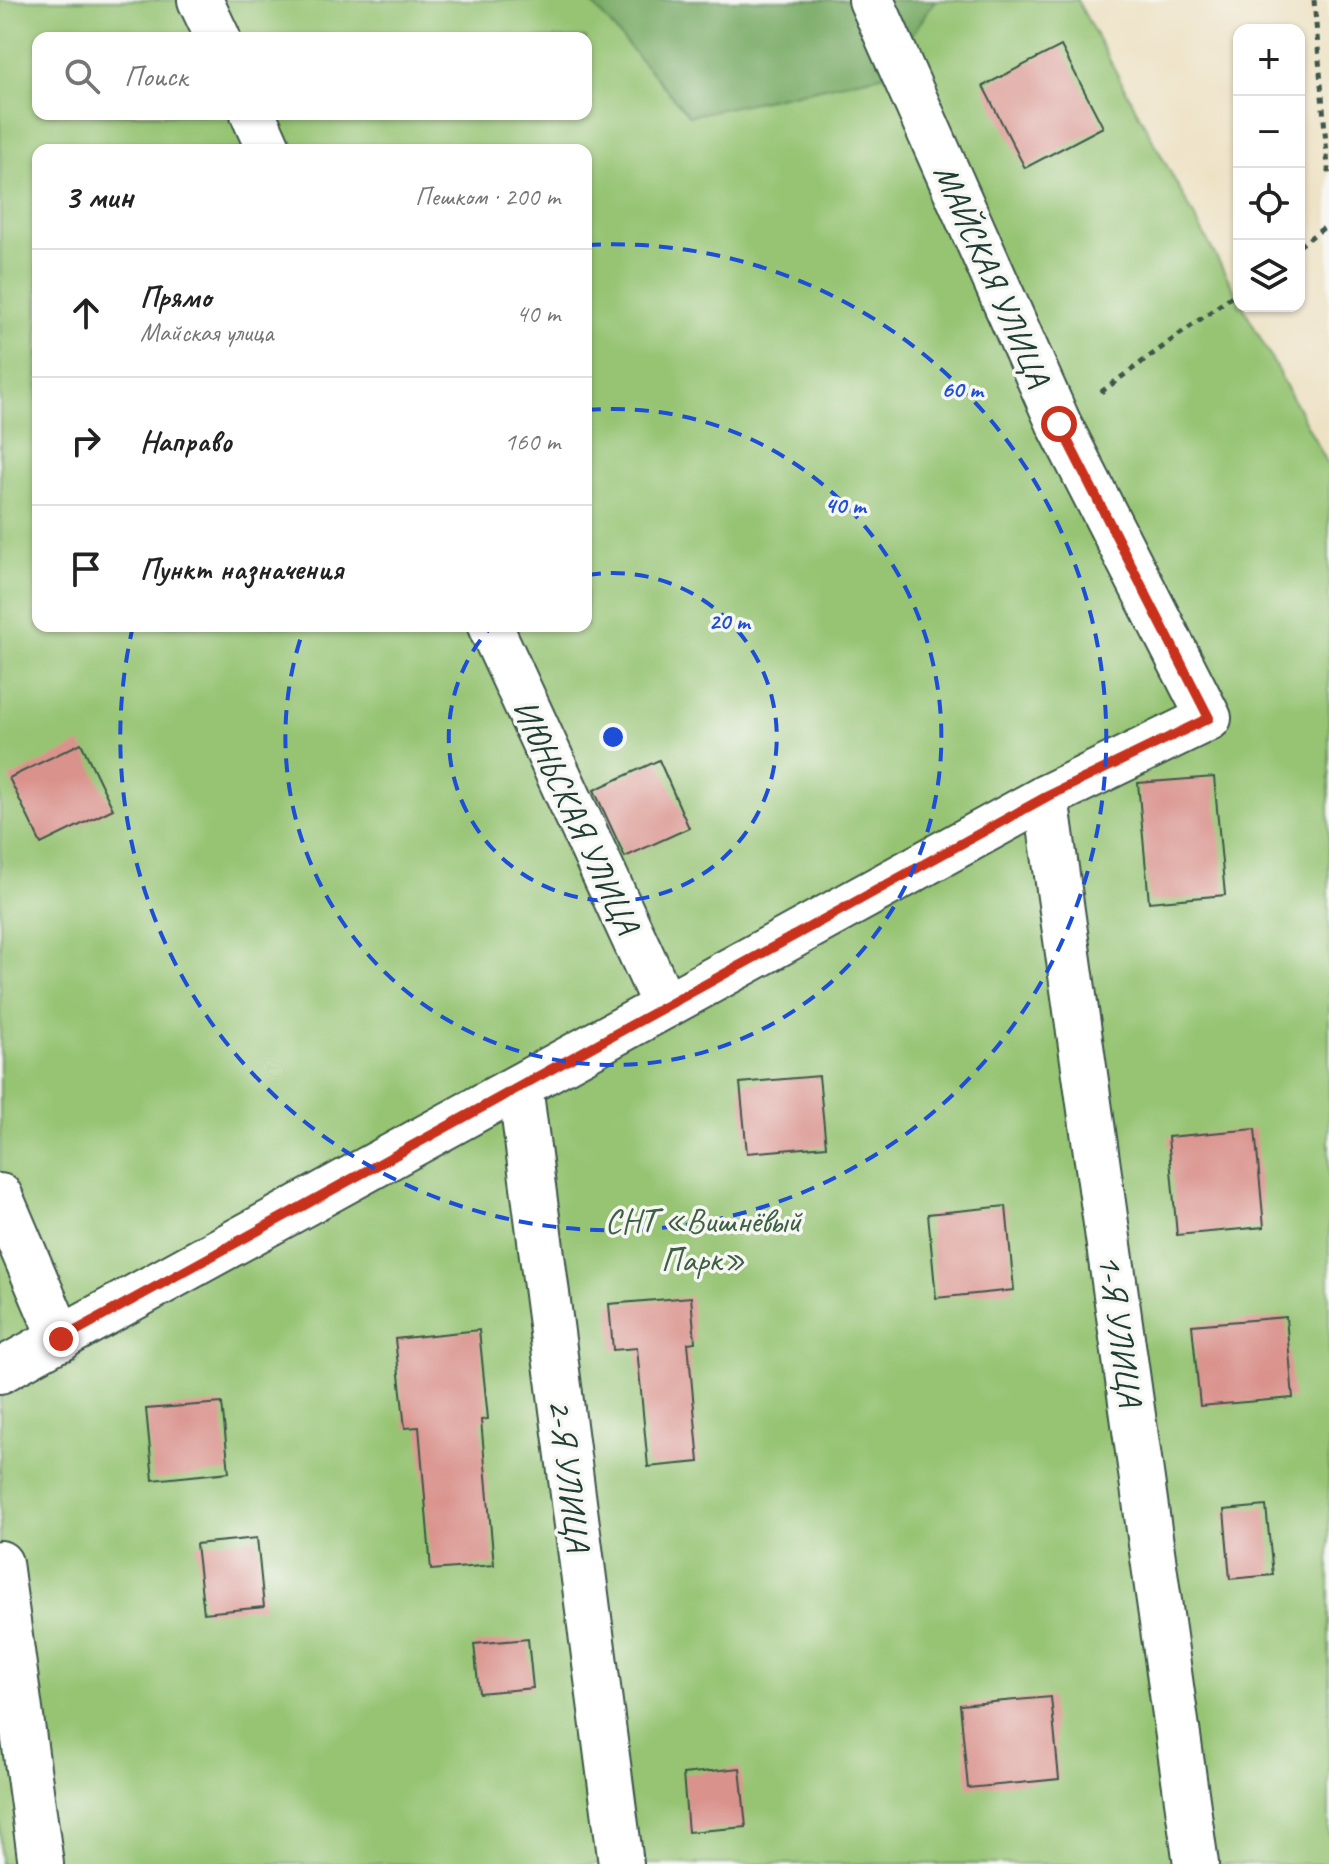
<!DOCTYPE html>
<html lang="ru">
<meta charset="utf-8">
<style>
:root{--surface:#fff;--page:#f6f6f6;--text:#222;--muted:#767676;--line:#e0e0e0}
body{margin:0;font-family:Caveat,sans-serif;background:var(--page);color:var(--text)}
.controls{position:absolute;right:24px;top:24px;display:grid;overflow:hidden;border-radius:16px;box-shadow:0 2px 6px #0004}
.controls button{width:72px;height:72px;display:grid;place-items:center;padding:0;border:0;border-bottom:2px solid var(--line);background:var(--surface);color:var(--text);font:40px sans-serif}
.stop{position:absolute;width:24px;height:24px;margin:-18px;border:6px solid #c8321e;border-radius:50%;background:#fff}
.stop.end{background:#c8321e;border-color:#fff;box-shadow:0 2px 8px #0008}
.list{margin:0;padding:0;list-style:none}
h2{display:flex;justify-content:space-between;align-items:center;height:104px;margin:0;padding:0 32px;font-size:34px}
h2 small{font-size:26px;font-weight:400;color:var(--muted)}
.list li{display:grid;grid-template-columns:52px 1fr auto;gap:24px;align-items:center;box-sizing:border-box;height:128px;padding:0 32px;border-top:2px solid var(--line)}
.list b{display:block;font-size:30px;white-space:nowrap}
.list p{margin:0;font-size:26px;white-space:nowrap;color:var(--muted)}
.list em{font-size:26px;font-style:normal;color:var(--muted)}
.icon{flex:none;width:44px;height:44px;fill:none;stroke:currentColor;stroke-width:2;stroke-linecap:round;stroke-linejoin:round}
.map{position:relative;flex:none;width:1329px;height:1864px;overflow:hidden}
.search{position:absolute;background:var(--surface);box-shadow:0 2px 6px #0004;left:32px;top:32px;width:560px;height:88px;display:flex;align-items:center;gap:20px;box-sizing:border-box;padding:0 28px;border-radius:16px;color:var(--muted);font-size:30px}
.panel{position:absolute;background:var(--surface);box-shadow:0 2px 6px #0004;left:32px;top:144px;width:560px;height:488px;border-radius:16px}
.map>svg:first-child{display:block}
</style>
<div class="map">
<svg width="1329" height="1864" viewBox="0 0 1329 1864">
<rect width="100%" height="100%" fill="#f6f6f2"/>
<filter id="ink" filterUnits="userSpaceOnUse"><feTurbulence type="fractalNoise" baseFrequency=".0125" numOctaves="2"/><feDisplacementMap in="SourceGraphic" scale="16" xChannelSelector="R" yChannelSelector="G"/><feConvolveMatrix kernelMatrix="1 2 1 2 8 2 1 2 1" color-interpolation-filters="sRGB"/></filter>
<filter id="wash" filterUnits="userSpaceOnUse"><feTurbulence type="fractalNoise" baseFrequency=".006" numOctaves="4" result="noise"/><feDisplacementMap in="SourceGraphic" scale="32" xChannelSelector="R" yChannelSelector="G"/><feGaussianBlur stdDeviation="1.8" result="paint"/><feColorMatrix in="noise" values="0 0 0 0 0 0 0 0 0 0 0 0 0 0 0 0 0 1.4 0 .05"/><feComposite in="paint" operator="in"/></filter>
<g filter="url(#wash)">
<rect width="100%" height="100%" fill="#eee2c5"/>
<!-- green -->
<path fill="#96c473" stroke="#5a8054" stroke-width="2" fill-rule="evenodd" d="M0 0H1077L1239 299V306H1243L1329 466V1864H0ZM38 38H586V114H38ZM38 150H586V626H38Z"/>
<!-- forest -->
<polygon fill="#78aa65" stroke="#4c744c" stroke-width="2" points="589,0 935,0 886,74 689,116"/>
<g id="blocks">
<!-- building -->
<g fill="#da928c">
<polygon points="1061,46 1103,127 1025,168 983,86"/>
<polygon points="81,743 113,809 41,844 9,778"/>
<polygon points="659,760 689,828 625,857 594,790"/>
<polygon points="1214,777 1225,895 1149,902 1138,783"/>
<polygon points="819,1076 826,1146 747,1153 740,1083"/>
<polygon points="1255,1129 1264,1227 1177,1235 1168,1137"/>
<polygon points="1006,1206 1014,1290 936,1298 928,1214"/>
<polygon points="691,1297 695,1342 688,1343 699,1462 648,1467 637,1348 613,1350 609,1304"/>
<polygon points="1286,1317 1293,1398 1200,1406 1192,1325"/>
<polygon points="479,1330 488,1419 481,1420 494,1565 431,1570 419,1427 405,1428 395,1339"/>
<polygon points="222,1403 229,1472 153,1480 146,1409"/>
<polygon points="1266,1506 1273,1575 1230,1579 1224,1510"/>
<polygon points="257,1538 264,1607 204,1613 196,1544"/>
<polygon points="528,1639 533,1688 479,1693 474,1644"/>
<polygon points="1051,1697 1059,1779 968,1788 960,1705"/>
<polygon points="740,1768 746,1827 688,1832 683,1774"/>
</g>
</g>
</g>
<g filter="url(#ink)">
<use href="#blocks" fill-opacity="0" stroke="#3e564a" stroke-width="2"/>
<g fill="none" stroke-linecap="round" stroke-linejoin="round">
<!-- minor casing -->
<g stroke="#3e564a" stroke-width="48">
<g id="minor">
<polyline points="200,0 218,38"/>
<polyline points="253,114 269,150"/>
<polyline points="490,626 665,1006"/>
<polyline points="1046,797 1196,1864"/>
<polyline points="520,1086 621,1864"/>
<polyline points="0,1196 61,1339"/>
<polyline points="0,1371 1046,797 1209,718 1059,424 871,0"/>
<polyline points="0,1563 41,1864"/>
</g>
</g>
<!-- path -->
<g stroke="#3e564a" stroke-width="5" stroke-dasharray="6 6" stroke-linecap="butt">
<polyline points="1314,0 1329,179"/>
<polyline points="1299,246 1329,224"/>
<polyline points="1101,392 1239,291"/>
</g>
<!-- minor -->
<use href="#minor" stroke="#fff" stroke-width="44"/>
</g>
</g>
<g fill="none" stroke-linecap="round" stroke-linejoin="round" filter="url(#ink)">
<!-- route -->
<polyline stroke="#c8321e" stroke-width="10" points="61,1339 1046,797 1209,718 1059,424"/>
</g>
<!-- distance rings -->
<g fill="none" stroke="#1d4ed8" stroke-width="4" stroke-dasharray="14 10">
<path d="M587 575A164 164 0 1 1 492 626"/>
<path d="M587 410A328 328 0 1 1 304 628"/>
<path d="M587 245A493 493 0 1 1 133 626"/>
</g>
<g text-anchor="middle" stroke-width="7" stroke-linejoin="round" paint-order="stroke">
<!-- street labels -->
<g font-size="34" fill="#1f3d34" stroke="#f6f6f2">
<text transform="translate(993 275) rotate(66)" y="12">МАЙСКАЯ УЛИЦА</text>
<text transform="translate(577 816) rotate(65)" y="12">ИЮНЬСКАЯ УЛИЦА</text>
<text transform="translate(1121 1330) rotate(82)" y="12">1-Я УЛИЦА</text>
<text transform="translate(570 1475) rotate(83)" y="12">2-Я УЛИЦА</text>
</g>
<!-- park labels -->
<g font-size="34" fill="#3d5f44" stroke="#f6f6f2">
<text x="703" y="1232">СНТ «Вишнёвый<tspan x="703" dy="39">Парк»</tspan></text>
</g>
</g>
<circle cx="613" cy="737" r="12" fill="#1d4ed8" stroke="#f6f6f2" stroke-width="4"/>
<g font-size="24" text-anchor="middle" font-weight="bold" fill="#1d4ed8" stroke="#f6f6f2" stroke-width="7" stroke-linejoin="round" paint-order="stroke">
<text x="962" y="397">60 m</text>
<text x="845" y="513">40 m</text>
<text x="729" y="629">20 m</text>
</g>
</svg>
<div class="controls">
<button>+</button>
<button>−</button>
<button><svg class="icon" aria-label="locate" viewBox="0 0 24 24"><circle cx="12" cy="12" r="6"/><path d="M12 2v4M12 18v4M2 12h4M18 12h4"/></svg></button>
<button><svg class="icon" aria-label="layers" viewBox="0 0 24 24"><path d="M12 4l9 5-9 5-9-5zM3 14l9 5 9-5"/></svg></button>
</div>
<div class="stop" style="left:1059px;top:424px"></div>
<div class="stop end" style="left:61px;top:1339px"></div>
<div class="search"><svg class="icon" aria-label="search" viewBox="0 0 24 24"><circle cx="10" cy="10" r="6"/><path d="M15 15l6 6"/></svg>Поиск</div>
<section class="panel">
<h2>3 мин<small>Пешком · 200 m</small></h2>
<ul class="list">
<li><svg class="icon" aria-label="ahead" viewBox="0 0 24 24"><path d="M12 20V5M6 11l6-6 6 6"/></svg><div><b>Прямо</b><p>Майская улица</p></div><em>40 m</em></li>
<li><svg class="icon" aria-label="right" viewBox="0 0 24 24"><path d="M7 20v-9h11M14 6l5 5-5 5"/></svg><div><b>Направо</b></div><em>160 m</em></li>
<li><svg class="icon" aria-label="arrive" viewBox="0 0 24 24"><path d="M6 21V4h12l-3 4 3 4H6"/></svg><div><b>Пункт назначения</b></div></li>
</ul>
</section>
</div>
